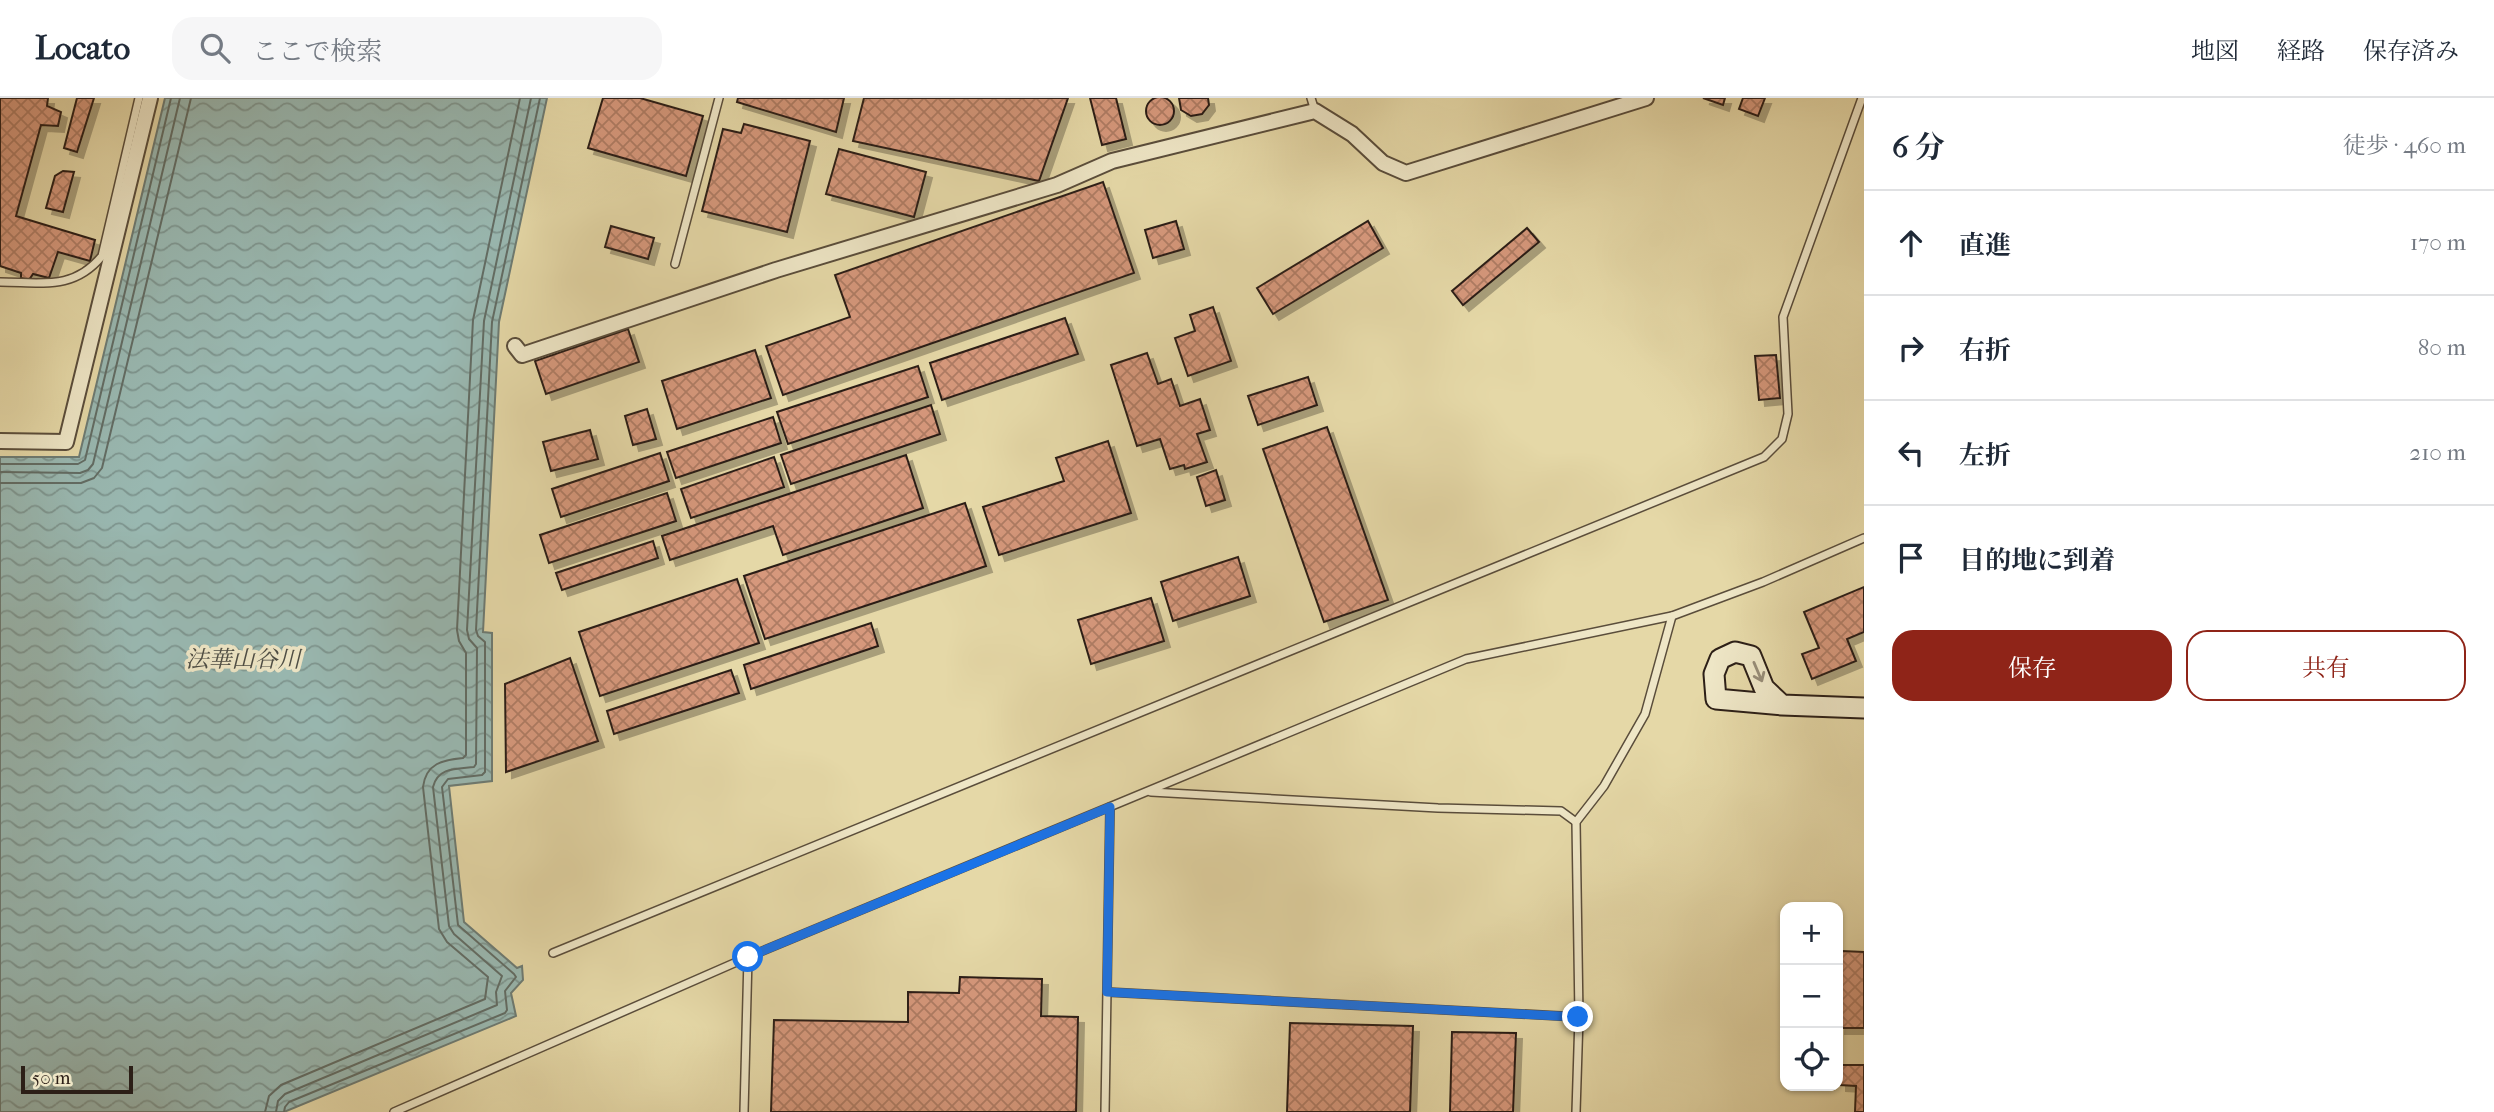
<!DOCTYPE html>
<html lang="ja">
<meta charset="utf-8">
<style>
:root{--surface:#fff;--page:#f6f6f7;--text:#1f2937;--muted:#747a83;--line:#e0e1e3;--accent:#8f2418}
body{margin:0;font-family:"IM FELL French Canon","Noto Serif JP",serif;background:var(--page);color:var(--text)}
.controls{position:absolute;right:21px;bottom:21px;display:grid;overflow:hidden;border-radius:14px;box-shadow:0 2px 5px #0004}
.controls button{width:63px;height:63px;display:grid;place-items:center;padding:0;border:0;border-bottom:2px solid var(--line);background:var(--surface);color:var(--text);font:35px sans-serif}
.scale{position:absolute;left:21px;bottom:18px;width:112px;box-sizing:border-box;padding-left:7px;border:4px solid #2c1f17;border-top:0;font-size:19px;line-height:24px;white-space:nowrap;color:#2c1f17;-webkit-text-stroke:5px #eee6c6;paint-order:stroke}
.stop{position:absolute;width:21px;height:21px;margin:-16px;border:5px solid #1a73e8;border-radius:50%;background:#fff}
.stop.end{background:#1a73e8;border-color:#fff;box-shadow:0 2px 7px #0008}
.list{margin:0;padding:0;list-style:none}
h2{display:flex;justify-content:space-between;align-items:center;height:91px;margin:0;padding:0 28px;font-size:30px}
h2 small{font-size:23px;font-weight:400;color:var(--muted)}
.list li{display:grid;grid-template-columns:46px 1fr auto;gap:21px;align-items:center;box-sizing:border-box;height:105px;padding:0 28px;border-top:2px solid var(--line)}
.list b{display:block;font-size:26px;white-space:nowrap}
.list em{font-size:23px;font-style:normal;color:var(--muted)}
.actions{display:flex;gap:14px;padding:21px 28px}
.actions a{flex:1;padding:16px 0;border:2px solid var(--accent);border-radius:21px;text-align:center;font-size:24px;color:var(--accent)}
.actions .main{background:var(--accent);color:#fff}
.icon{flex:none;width:38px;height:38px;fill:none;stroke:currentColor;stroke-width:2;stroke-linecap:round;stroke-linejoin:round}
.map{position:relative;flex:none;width:1864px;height:1014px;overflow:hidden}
header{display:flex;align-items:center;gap:42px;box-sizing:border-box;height:98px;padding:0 35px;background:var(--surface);border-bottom:2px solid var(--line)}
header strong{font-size:33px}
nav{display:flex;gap:38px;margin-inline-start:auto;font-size:24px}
.search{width:490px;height:63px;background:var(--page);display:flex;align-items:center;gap:18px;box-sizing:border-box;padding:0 24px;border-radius:21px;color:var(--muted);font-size:26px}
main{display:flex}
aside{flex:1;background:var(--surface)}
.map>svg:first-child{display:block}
</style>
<header>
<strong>Locato</strong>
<div class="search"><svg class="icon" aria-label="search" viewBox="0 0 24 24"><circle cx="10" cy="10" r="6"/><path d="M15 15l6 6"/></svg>ここで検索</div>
<nav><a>地図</a><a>経路</a><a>保存済み</a></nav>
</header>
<main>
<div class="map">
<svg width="1864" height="1014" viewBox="0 0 1864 1014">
<defs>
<pattern id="water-waves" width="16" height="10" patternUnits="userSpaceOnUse" patternTransform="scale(1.75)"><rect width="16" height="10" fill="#99b8b1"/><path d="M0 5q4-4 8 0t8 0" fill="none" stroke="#7d958f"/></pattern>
<pattern id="building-cross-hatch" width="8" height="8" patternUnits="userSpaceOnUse" patternTransform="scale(1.75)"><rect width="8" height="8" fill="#d6987b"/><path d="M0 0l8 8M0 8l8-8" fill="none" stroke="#ae7b64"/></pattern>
<filter id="shadow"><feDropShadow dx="6" dy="6" stdDeviation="0" flood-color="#0004"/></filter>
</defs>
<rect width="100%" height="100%" fill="#e5d8a7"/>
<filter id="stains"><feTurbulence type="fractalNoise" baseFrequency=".00286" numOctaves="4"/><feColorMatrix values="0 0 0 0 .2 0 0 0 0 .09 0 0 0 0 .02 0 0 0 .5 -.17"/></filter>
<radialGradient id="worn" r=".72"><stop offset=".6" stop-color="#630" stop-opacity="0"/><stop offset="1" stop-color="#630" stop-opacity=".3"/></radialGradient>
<!-- water -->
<polygon fill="url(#water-waves)" stroke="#6d7b73" stroke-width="2" points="165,0 547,0 499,224 483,534 492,535 492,683 449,688 464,824 517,870 522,868 523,882 511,895 516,918 284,1014 0,1014 0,359 79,359"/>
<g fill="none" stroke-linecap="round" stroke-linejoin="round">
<!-- shore -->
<g stroke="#626c64" stroke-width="2">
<polyline points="0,366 78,366 85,362 171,0"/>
<polyline points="0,374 80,375 88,372 93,366 180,0"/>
<polyline points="0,385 81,385 94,380 102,370 191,0"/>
<path d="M265 1014 269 998 281 987 485 901 488 879 447 844 439 831 423 689C426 665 443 662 463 660L466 657V555L459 543 457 532 473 222 520 0"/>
<path d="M276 1014 278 1003 285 996 497 907 496 894 502 878 454 836 449 828 433 689C438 669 457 671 474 669L476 666 477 550 469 541 467 532 484 223 531 0"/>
<polyline points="284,1014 285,1009 289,1004 505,915 507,912 505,893 516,879 514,876 458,827 442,689 448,681 482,677 485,674 485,544 478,538 476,532 492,224 540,0"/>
</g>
</g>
<!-- building -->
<g fill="url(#building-cross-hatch)" stroke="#2c1f17" stroke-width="2" filter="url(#shadow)">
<circle cx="1160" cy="13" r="14"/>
<polygon points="0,0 48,0 47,8 61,14 58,28 41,27 16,118 95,142 90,163 58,154 49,180 33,176 29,182 21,180 21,175 0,168"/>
<polygon points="77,0 94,0 77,54 64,50"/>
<polygon points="603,0 640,0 703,18 686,78 588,50"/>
<polygon points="738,0 844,0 836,34 737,4"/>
<polygon points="864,0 1068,0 1039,83 853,43"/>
<polygon points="1090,0 1116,0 1126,41 1102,47"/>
<polygon points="1179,0 1208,0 1209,7 1202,16 1191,18 1181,12"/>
<polygon points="1703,0 1725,0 1723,7"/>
<polygon points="1743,0 1765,0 1758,18 1739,11"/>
<polygon points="744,26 810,43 787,134 702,113 723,31 741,35"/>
<polygon points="839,51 926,74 914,119 826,96"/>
<polygon points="63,73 74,74 63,114 46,110 55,78"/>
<polygon points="1103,84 1134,175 783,297 766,248 850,219 835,177"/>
<polygon points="1176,123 1184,151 1153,160 1145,132"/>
<polygon points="1368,123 1383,150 1273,216 1257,190"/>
<polygon points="611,128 654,140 648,161 605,149"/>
<polygon points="1527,130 1539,144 1463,207 1452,193"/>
<polygon points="1213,209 1231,263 1188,278 1175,240 1195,233 1190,217"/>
<polygon points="1065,220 1078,256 942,302 930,265"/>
<polygon points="628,231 639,264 546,296 535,263"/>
<polygon points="755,252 771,300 677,331 662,283"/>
<polygon points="1147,255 1158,286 1171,281 1180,308 1200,301 1210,332 1197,336 1207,364 1185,371 1184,367 1170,371 1160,341 1137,348 1111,267"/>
<polygon points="1776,257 1780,300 1759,302 1755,258"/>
<polygon points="918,268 928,299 788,346 777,314"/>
<polygon points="1308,279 1317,307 1258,327 1248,298"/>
<polygon points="931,307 940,336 791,386 781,357"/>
<polygon points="647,311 656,341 633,347 625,318"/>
<polygon points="773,319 781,345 676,380 667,354"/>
<polygon points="1327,329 1388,502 1324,524 1263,351"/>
<polygon points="590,332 598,361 551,373 543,344"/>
<polygon points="1108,343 1131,415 999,457 983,409 1064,383 1056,360"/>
<polygon points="660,355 669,383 561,419 552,391"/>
<polygon points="906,357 923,410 783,457 773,428 670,462 662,438"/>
<polygon points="774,359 784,389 691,420 681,391"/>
<polygon points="1216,372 1225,402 1206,408 1197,379"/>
<polygon points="667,395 676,423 549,465 540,437"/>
<polygon points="965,405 986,468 765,541 744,478"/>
<polygon points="653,443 658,460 562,492 556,475"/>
<polygon points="1238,459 1250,498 1173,523 1161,484"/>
<polygon points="737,481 759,545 600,598 579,534"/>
<polygon points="1864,489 1864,534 1847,541 1856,563 1812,581 1802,556 1819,550 1804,514"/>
<polygon points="1151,500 1164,543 1091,566 1078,522"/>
<polygon points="871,525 878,548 751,591 744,567"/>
<polygon points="570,560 598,643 506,674 505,586"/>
<polygon points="731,572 739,595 614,636 607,613"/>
<polygon points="1842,853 1864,854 1864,930 1839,930"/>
<polygon points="960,879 1042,881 1041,918 1078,919 1076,1014 771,1014 774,922 908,924 908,894 959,895"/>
<polygon points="1290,925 1413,928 1410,1014 1287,1014"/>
<polygon points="1452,934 1516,935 1513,1014 1450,1014"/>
<polygon points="1840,967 1864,967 1864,1014 1855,1014 1856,988 1840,987"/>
</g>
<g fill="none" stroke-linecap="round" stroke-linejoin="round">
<!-- lane casing -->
<g stroke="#5a4d3b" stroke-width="10">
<g id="lane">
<polyline points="1311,0 1315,13"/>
<polyline points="675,166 719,0"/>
<path d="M0 184C41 184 73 193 102 158L139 0"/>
<polyline points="1151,694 1438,710 1561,713 1576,724"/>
<polyline points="553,855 1764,359 1782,341 1788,316 1783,219 1862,0"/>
<polyline points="1107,894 1579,919"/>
<polyline points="394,1014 748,859 1466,561 1672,518 1763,484 1864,440"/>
<polyline points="744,1014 748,859"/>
<polyline points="1105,1014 1110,709"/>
<polyline points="1576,1014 1579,919 1576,724 1604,688 1645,616 1672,518"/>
</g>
</g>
<!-- street casing -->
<g stroke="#5a4d3b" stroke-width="18">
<g id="street">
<polyline points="515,248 522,257 776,172 1057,87 1112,63 1315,13 1352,36 1383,65 1406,75 1646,0"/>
<polyline points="0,343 66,344 150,0"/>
</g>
</g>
<!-- secondary casing -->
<g stroke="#2c1f17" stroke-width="23">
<polyline id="secondary" points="1782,607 1764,590 1751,558 1735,554 1720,561 1714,576 1716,601 1782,607 1864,610"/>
</g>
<!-- lane -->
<use href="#lane" stroke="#eee6c6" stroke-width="7"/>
<!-- street -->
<use href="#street" stroke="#eee6c6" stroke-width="14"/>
<!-- secondary -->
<use href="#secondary" stroke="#eee6c6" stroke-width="19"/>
</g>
<!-- one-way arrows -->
<defs><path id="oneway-shaft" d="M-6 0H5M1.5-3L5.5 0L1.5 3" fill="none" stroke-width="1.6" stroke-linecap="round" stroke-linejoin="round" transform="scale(1.75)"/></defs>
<use stroke="#978c77" href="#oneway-shaft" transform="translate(1758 574) rotate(67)"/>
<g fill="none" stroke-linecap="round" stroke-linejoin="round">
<!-- route -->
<polyline stroke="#1a73e8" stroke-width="9" points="748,859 1110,709 1107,894 1578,919"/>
</g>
<g text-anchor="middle" stroke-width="7" stroke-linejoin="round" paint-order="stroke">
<!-- water labels -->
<g font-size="23" font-style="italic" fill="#4d4d45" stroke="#eee6c6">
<text x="243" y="569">法華山谷川</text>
</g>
</g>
<rect width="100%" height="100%" filter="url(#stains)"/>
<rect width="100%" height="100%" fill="url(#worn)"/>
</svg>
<div class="controls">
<button>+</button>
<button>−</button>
<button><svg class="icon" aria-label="locate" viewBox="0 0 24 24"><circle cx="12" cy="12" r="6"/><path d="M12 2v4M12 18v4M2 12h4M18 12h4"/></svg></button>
</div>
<div class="scale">50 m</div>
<div class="stop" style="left:748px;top:859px"></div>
<div class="stop end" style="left:1578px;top:919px"></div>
</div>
<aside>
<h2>6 分<small>徒歩 · 460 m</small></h2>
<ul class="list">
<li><svg class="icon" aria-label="ahead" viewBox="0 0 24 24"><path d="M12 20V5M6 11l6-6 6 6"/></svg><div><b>直進</b></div><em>170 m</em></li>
<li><svg class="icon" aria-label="right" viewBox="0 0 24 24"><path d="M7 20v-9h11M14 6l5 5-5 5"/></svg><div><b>右折</b></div><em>80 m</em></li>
<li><svg class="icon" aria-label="left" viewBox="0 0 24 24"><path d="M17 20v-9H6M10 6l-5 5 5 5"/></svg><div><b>左折</b></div><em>210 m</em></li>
<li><svg class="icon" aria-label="arrive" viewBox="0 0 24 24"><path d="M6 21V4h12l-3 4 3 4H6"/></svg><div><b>目的地に到着</b></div></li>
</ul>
<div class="actions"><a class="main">保存</a><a>共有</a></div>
</aside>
</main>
